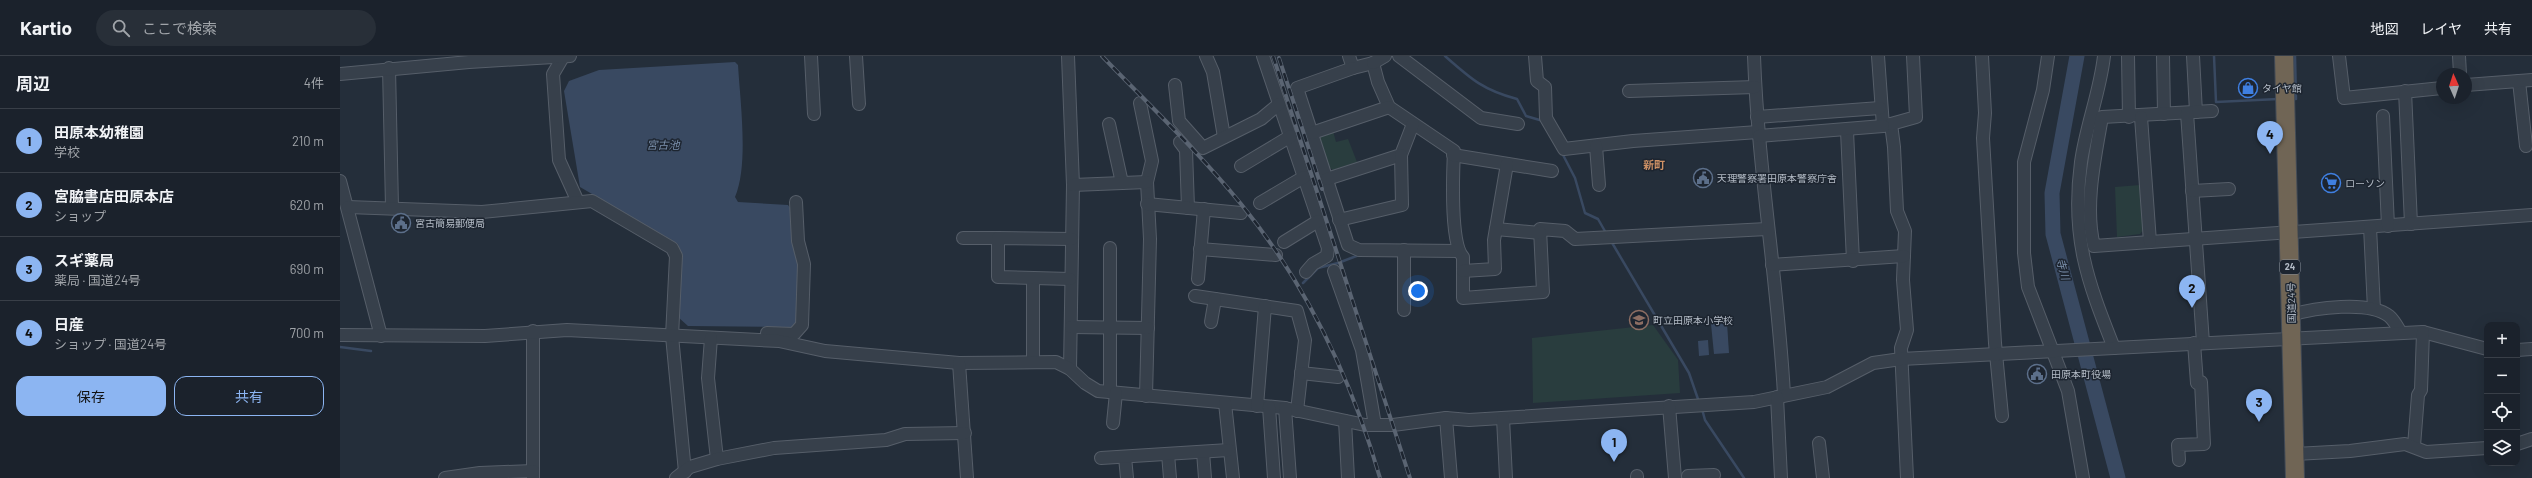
<!DOCTYPE html>
<html lang="ja">
<meta charset="utf-8">
<style>
:root{--surface:#1b222c;--page:#282f38;--text:#f1f3f6;--muted:#a0a4a9;--line:#393f48;--accent:#8cb5f2}
body{margin:0;font-family:Barlow,"Noto Sans JP",sans-serif;background:var(--page);color:var(--text)}
.controls{position:absolute;right:12px;bottom:12px;display:grid;overflow:hidden;border-radius:8px;box-shadow:0 4px 16px #0002}
.controls button{width:36px;height:36px;display:grid;place-items:center;padding:0;border:0;border-bottom:1px solid var(--line);background:var(--surface);color:var(--text);font:20px sans-serif}
.compass{position:absolute;left:2096px;top:12px;width:36px;height:36px;border-radius:50%;background:var(--surface);box-shadow:0 4px 16px #0002;rotate:357deg}
.you{position:absolute;left:1078px;top:235px;width:14px;height:14px;margin:-10px;border:3px solid #fff;border-radius:50%;background:#1a73e8;box-shadow:0 0 0 6px #1a73e833}
.badge{display:grid;place-items:center;width:26px;height:26px;border-radius:50%;background:var(--accent);color:#111;font-size:13px;font-weight:700}
.pin{position:absolute;translate:-50% -33px;filter:drop-shadow(0 1px 2px #0008)}
.pin::after{content:'';position:absolute;top:21px;width:14px;height:12px;background:inherit;clip-path:polygon(0 0,100% 0,50% 100%)}
.list{margin:0;padding:0;list-style:none}
h2{display:flex;justify-content:space-between;align-items:center;height:52px;margin:0;padding:0 16px;font-size:17px}
h2 small{font-size:13px;font-weight:400;color:var(--muted)}
.list li{display:grid;grid-template-columns:26px 1fr auto;gap:12px;align-items:center;box-sizing:border-box;height:64px;padding:0 16px;border-top:1px solid var(--line)}
.list b{display:block;font-size:15px;white-space:nowrap}
.list p{margin:0;font-size:13px;white-space:nowrap;color:var(--muted)}
.list em{font-size:13px;font-style:normal;color:var(--muted)}
.actions{display:flex;gap:8px;padding:12px 16px}
.actions a{flex:1;padding:9px 0;border:1px solid var(--accent);border-radius:12px;text-align:center;font-size:14px;color:var(--accent)}
.actions .main{background:var(--accent);color:#111}
.icon{flex:none;width:22px;height:22px;fill:none;stroke:currentColor;stroke-width:2;stroke-linecap:round;stroke-linejoin:round}
.map{position:relative;flex:none;width:2192px;height:422px;overflow:hidden}
header{display:flex;align-items:center;gap:24px;box-sizing:border-box;height:56px;padding:0 20px;background:var(--surface);border-bottom:1px solid var(--line)}
header strong{font-size:19px}
nav{display:flex;gap:22px;margin-inline-start:auto;font-size:14px}
.search{width:280px;height:36px;background:var(--page);display:flex;align-items:center;gap:10px;box-sizing:border-box;padding:0 14px;border-radius:22px;color:var(--muted);font-size:15px}
main{display:flex}
aside{flex:1;background:var(--surface)}
.map>svg:first-child{display:block}
</style>
<header>
<strong>Kartio</strong>
<div class="search"><svg class="icon" aria-label="search" viewBox="0 0 24 24"><circle cx="10" cy="10" r="6"/><path d="M15 15l6 6"/></svg>ここで検索</div>
<nav><a>地図</a><a>レイヤ</a><a>共有</a></nav>
</header>
<main>
<aside>
<h2>周辺<small>4件</small></h2>
<ul class="list">
<li><span class="badge">1</span><div><b>田原本幼稚園</b><p>学校</p></div><em>210 m</em></li>
<li><span class="badge">2</span><div><b>宮脇書店田原本店</b><p>ショップ</p></div><em>620 m</em></li>
<li><span class="badge">3</span><div><b>スギ薬局</b><p>薬局 · 国道24号</p></div><em>690 m</em></li>
<li><span class="badge">4</span><div><b>日産</b><p>ショップ · 国道24号</p></div><em>700 m</em></li>
</ul>
<div class="actions"><a class="main">保存</a><a>共有</a></div>
</aside>
<div class="map">
<svg width="2192" height="422" viewBox="0 0 2192 422">
<rect width="100%" height="100%" fill="#242e3a"/>
<!-- green -->
<g fill="#293d3e">
<polygon points="993,75 996,86 1008,83 1017,106 993,114 987,110 979,83 982,78"/>
<polygon points="1800,129 1803,174 1800,178 1777,181 1775,131"/>
<polygon points="1313,269 1338,304 1340,337 1193,347 1192,282"/>
</g>
<!-- water -->
<g fill="#394961">
<path d="M395 6 398 9C400 44 409 109 395 141L398 146 448 149 451 153 457 201 458 267 451 271 348 270 338 261 341 198 338 188 240 131 224 35 229 25 259 14Z"/>
<polygon points="1387,267 1389,297 1374,298 1371,268"/>
<polygon points="1368,284 1369,299 1359,300 1358,285"/>
</g>
<g fill="none" stroke-linecap="round" stroke-linejoin="round">
<!-- stream -->
<g stroke="#394961" stroke-width="2.5">
<path d="M1105 0C1131 23 1143 34 1177 43L1186 60 1203 65"/>
<polyline points="1874,0 1876,46 1938,43"/>
<polyline points="1954,43 1956,43 1955,0"/>
<polyline points="1222,97 1235,122 1245,157 1258,163 1266,177"/>
<polyline points="1271,185 1349,317 1359,346"/>
<polyline points="963,227 978,212 998,207 1019,199"/>
<polyline points="0,291 31,295"/>
<polyline points="1362,353 1365,364 1404,422"/>
</g>
<!-- river -->
<polyline stroke="#394961" stroke-width="15" points="1737,0 1712,137 1713,178 1778,422"/>
<!-- minor casing -->
<g stroke="#565e69" stroke-width="14">
<g id="minor">
<polyline points="471,0 474,58"/>
<polyline points="516,0 519,48"/>
<polyline points="728,0 733,129 730,313"/>
<polyline points="866,0 873,16 884,81"/>
<polyline points="923,0 988,192 987,200 973,208 966,216"/>
<path d="M1009 0 1013 12 1033 7 1038 26 1049 51 1114 95C1113 116 1110 187 1123 201V242L1203 236 1200 173 1225 175 1235 183 1427 173"/>
<polyline points="1059,0 1141,62 1178,68"/>
<polyline points="1195,0 1197,25 1205,31 1206,62 1224,93 1293,85 1418,76"/>
<path d="M1414 0C1418 114 1438 226 1444 339"/>
<polyline points="1538,0 1543,70 1551,68 1554,91 1557,155 1565,175 1563,224 1567,274 1561,292 1567,422"/>
<polyline points="1642,0 1645,57 1643,82 1655,287 1662,360"/>
<polyline points="1708,0 1703,34 1684,106 1684,197 1688,231 1728,335 1743,422"/>
<path d="M1764 0C1760 36 1746 70 1741 106 1731 181 1747 224 1774 292"/>
<polyline points="1788,0 1789,61"/>
<polyline points="1823,0 1824,58"/>
<polyline points="1853,0 1856,56"/>
<polyline points="1999,0 2004,42 2102,32"/>
<polyline points="2119,0 2120,18"/>
<polyline points="223,1 213,18 219,104 238,146"/>
<polyline points="1033,7 1045,0"/>
<polyline points="49,12 52,151"/>
<polyline points="1013,12 957,32 1008,189 1019,194 1118,195"/>
<polyline points="0,18 129,6 230,0"/>
<polyline points="2179,25 2186,90"/>
<polyline points="835,29 839,65 863,92 921,63 939,48"/>
<polyline points="2126,29 2192,24"/>
<polyline points="1289,35 1415,31"/>
<polyline points="2065,35 2071,168"/>
<polyline points="800,47 812,105 807,126 810,183 806,340"/>
<path d="M1872 55 1762 61C1755 101 1744 151 1754 190L2192 159"/>
<polyline points="1847,57 1863,287"/>
<polyline points="2043,60 2048,170"/>
<polyline points="1417,61 1540,52"/>
<polyline points="1801,61 1810,186"/>
<polyline points="769,68 782,127"/>
<polyline points="1551,68 1576,61 1573,0"/>
<polyline points="1507,75 1513,205"/>
<polyline points="972,77 1049,51"/>
<polyline points="1419,80 1543,70"/>
<polyline points="840,86 846,94 848,152"/>
<polyline points="1256,90 1259,129"/>
<polyline points="1113,99 1212,115"/>
<polyline points="901,110 951,80"/>
<polyline points="987,123 1061,99 1073,68"/>
<polyline points="0,125 41,280"/>
<polyline points="733,129 807,126"/>
<polyline points="1852,135 1889,133"/>
<polyline points="920,147 964,121"/>
<polyline points="807,148 901,157"/>
<polyline points="8,151 142,156 252,145 332,192 336,200 332,280 345,416"/>
<polyline points="999,164 1062,149 1061,99"/>
<polyline points="2030,171 2034,253"/>
<polyline points="1156,173 1200,177"/>
<polyline points="623,182 658,182"/>
<polyline points="944,186 978,165"/>
<polyline points="860,193 936,199"/>
<polyline points="1064,194 1064,254"/>
<polyline points="1432,209 1564,200"/>
<polyline points="994,215 1022,294 1035,369"/>
<polyline points="1123,215 1155,213 1154,184 1167,108"/>
<polyline points="693,222 693,306"/>
<polyline points="730,223 658,221 658,182 732,183"/>
<polyline points="858,223 864,153"/>
<polyline points="855,240 957,255 965,284 957,355"/>
<path d="M1951 259C1974 252 2029 244 2049 260 2054 264 2058 272 2061 277"/>
<polyline points="871,266 875,243"/>
<polyline points="731,271 808,272"/>
<polyline points="193,275 193,422"/>
<polyline points="427,277 454,278 462,269 464,208 458,185 456,146"/>
<polyline points="0,279 145,280 227,274 439,285 485,295 619,307 716,306 730,313 745,327 758,335 945,352 1025,369 1053,369 1106,362 1129,364 1414,346 1487,331 1533,307 1561,303 2083,276 2147,293"/>
<polyline points="371,282 368,322 377,403"/>
<polyline points="2177,294 2192,293"/>
<polyline points="619,307 627,422"/>
<polyline points="961,317 998,321"/>
<polyline points="770,336 770,192"/>
<polyline points="1437,341 1441,422"/>
<polyline points="885,347 893,422"/>
<polyline points="917,350 925,250"/>
<polyline points="1329,350 1335,422"/>
<polyline points="929,351 934,422"/>
<polyline points="945,352 950,422"/>
<polyline points="1106,362 1111,422"/>
<polyline points="1163,362 1166,422"/>
<polyline points="1005,365 1008,422"/>
<polyline points="773,367 776,337"/>
<polyline points="1479,387 1483,422"/>
<polyline points="2177,388 2192,383"/>
<polyline points="2074,390 2078,339 2081,334 2083,276"/>
<polyline points="863,396 865,422"/>
<polyline points="828,398 830,422"/>
<polyline points="1955,398 2010,395 2065,388 2086,396 2147,392"/>
<polyline points="785,401 787,422"/>
<polyline points="761,402 889,394"/>
<polyline points="1839,404 1838,389 1864,388 1861,326 1857,327 1854,287"/>
<polyline points="1297,420 1297,422"/>
<polyline points="1348,420 1374,419"/>
<polyline points="105,422 140,417 193,415"/>
<polyline points="336,422 350,411 377,403 434,392 546,384 565,378 625,377"/>
</g>
</g>
<!-- highway casing -->
<g stroke="#434b56" stroke-width="20">
<polyline id="highway" points="1944,0 1955,422"/>
</g>
<!-- minor -->
<use href="#minor" stroke="#37404b" stroke-width="12"/>
<!-- highway -->
<use href="#highway" stroke="#706555" stroke-width="18"/>
<!-- rail casing -->
<g stroke="#5a6472" stroke-width="4">
<g id="rail">
<path d="M762 0C809 49 859 96 901 148 967 229 1011 322 1040 422"/>
<polyline points="933,0 1070,422"/>
<polyline points="939,2 982,133"/>
</g>
</g>
<!-- rail -->
<use href="#rail" stroke="#1d2530" stroke-width="2.5" stroke-dasharray="8" stroke-linecap="butt"/>
</g>
<!-- icons -->
<defs>
<g id="shop-ring" transform="scale(1)"><circle r="9.5" fill="#1d2530" stroke="#3f7fe0" stroke-width="1.5"/><path d="M-5-2.5h2.3a2.7 3.5 0 0 1 5.4 0H5L5.5 6h-11ZM-1.5-2.5h3a1.5 2.3 0 0 0-3 0Z" fill="#3f7fe0"/></g>
<g id="civic-ring" transform="scale(1)"><circle r="9.5" fill="#1d2530" stroke="#5c6f8a" stroke-width="1.5"/><path d="M-.6-6.5H3V-4.5H.6V-3L4-1V1h2V6H-6V1h2V-1L-.6-3ZM-1.2 2.5V6h2.4V2.5Z" fill="#5c6f8a"/></g>
<g id="supermarket-ring" transform="scale(1)"><circle r="9.5" fill="#1d2530" stroke="#3f7fe0" stroke-width="1.5"/><path d="M-6-5.5h2.5l.6 2H6L4.5 2H-2.5L-4.4-4H-6ZM-1.5 3.2a1.3 1.3 0 1 0 .1 0ZM3 3.2a1.3 1.3 0 1 0 .1 0Z" fill="#3f7fe0"/></g>
<g id="school-ring" transform="scale(1)"><circle r="9.5" fill="#1d2530" stroke="#8d6e63" stroke-width="1.5"/><path d="M0-5L7-2L0 1L-7-2ZM-4 1L0 2.5L4 1V4Q0 6-4 4Z" fill="#8d6e63"/></g>
</defs>
<g fill-rule="evenodd">
<use href="#shop-ring" x="1908" y="32"/>
<use href="#civic-ring" x="1363" y="122"/>
<use href="#supermarket-ring" x="1991" y="127"/>
<use href="#civic-ring" x="61" y="167"/>
<use href="#school-ring" x="1299" y="264"/>
<use href="#civic-ring" x="1697" y="318"/>
</g>
<g text-anchor="middle" stroke-width="3" stroke-linejoin="round" paint-order="stroke">
<!-- shield labels -->
<rect fill="#1d2530" stroke="#868e99" stroke-width="1" x="1940" y="204" width="20" height="14" rx="3"/>
<g font-size="9" font-weight="bold" fill="#b3bbc6">
<text x="1950" y="214">24</text>
</g>
<!-- poi labels -->
<g font-size="10" fill="#b3bbc6" stroke="#1d2530" text-anchor="start">
<text x="1922" y="36">タイヤ館</text>
<text x="1377" y="126">天理警察署田原本警察庁舎</text>
<text x="2005" y="131">ローソン</text>
<text x="75" y="171">宮古簡易郵便局</text>
<text x="1313" y="268">町立田原本小学校</text>
<text x="1711" y="322">田原本町役場</text>
</g>
<!-- street labels -->
<g font-size="10" fill="#b3bbc6" stroke="#1d2530">
<text transform="translate(1951 247) rotate(-91)" y="4">国道24号</text>
</g>
<!-- water labels -->
<g font-size="11" font-style="italic" fill="#7c91ad" stroke="#1d2530">
<text x="323" y="93">宮古池</text>
<text transform="translate(1723 213) rotate(75)" y="4">寺川</text>
</g>
<!-- neighbourhood labels -->
<g font-size="11" font-weight="bold" fill="#cf9266" stroke="#1d2530">
<text x="1314" y="113">新町</text>
</g>
</g>
</svg>
<div class="controls">
<button>+</button>
<button>−</button>
<button><svg class="icon" aria-label="locate" viewBox="0 0 24 24"><circle cx="12" cy="12" r="6"/><path d="M12 2v4M12 18v4M2 12h4M18 12h4"/></svg></button>
<button><svg class="icon" aria-label="layers" viewBox="0 0 24 24"><path d="M12 4l9 5-9 5-9-5zM3 14l9 5 9-5"/></svg></button>
</div>
<svg class="compass" viewBox="-18 -18 36 36"><path d="M0-13l5 13h-10z" fill="#e53935"/><path d="M0 13l5-13h-10z" fill="#a0a4a9"/></svg>
<div class="you"></div>
<div class="pin badge" style="left:1274px;top:406px">1</div>
<div class="pin badge" style="left:1852px;top:252px">2</div>
<div class="pin badge" style="left:1919px;top:366px">3</div>
<div class="pin badge" style="left:1930px;top:98px">4</div>
</div>
</main>
